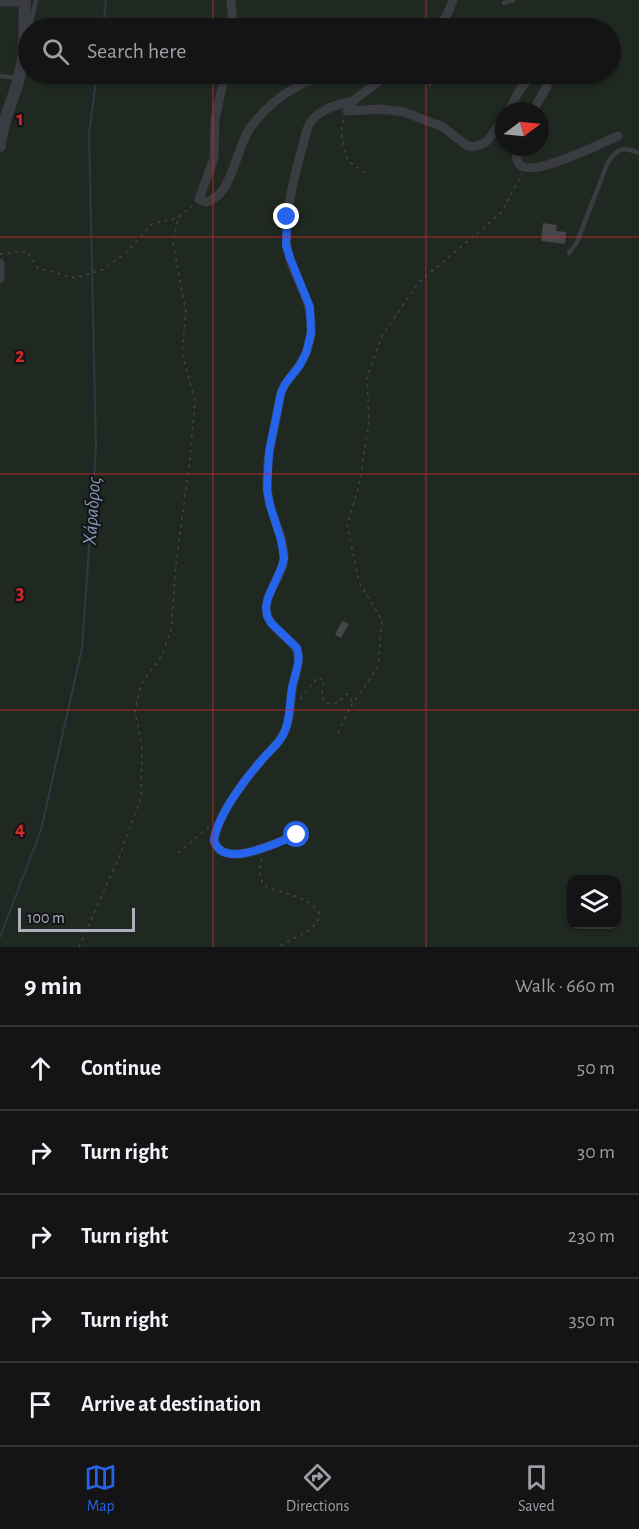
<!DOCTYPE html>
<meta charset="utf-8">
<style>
:root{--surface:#141416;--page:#1d1d1f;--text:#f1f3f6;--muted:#9d9ea1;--line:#333335;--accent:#2563eb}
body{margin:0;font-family:"Alegreya Sans",sans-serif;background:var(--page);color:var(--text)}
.controls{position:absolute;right:18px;bottom:18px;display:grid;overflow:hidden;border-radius:12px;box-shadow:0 2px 4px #0004}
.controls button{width:54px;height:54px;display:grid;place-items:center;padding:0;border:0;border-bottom:2px solid var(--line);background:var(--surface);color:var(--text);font:30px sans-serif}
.compass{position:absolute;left:495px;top:102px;width:54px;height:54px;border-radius:50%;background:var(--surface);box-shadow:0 2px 4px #0004;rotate:74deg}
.scale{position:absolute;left:18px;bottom:15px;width:117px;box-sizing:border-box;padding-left:6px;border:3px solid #acb0bd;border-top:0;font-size:16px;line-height:21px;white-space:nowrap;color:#acb0bd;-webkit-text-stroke:4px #151518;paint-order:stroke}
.stop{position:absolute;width:18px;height:18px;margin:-14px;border:4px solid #2563eb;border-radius:50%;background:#fff}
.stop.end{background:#2563eb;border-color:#fff;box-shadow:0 2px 6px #0008}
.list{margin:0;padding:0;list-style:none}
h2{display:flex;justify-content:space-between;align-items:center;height:78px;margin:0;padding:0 24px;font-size:26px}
h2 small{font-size:20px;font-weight:400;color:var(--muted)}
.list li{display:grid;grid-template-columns:39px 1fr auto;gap:18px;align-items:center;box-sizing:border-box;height:84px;padding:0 24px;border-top:2px solid var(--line)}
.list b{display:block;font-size:22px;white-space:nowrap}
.list em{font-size:20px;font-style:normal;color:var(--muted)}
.icon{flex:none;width:33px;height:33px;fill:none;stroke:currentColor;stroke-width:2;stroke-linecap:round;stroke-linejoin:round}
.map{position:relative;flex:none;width:639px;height:947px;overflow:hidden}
.search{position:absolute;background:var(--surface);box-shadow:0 2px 4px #0004;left:18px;right:18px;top:18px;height:66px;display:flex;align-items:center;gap:15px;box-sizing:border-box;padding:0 21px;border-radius:33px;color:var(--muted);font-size:22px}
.sheet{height:498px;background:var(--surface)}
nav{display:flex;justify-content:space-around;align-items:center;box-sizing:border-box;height:84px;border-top:2px solid var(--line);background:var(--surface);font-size:16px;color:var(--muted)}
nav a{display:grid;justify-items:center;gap:3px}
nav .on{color:var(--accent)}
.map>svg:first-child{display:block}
</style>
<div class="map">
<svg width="639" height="947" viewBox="0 0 639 947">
<rect width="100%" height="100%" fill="#1a1a1d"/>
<!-- green -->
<path fill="#202921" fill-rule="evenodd" d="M0 0H639V947H0ZM28 28H610V74H28ZM504 111H540V147H504ZM572 880H616V924H572Z"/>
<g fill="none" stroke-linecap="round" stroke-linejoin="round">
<!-- stream -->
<g stroke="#2f3943" stroke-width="2">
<polyline points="103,28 106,0"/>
<polyline points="0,937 41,830 82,648 96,448 89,133 97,74"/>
</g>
</g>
<!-- building -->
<g fill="#45454a">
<polygon points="419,74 442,74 442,82 436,81 430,86"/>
<polygon points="543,223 557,225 556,231 566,232 565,244 541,241"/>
<polygon points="342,621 349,624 341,638 335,635"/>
</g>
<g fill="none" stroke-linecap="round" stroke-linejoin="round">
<!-- path -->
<g stroke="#41434a" stroke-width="1.5" stroke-dasharray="3 4.5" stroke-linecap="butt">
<path d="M344 120C338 134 345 148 348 161L369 175"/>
<polyline points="0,254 27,251 38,268 75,278 102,270 126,253 152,224 177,218"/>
<polyline points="300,699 318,677 324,681 322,693 324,702 330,704 339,702 346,694 350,696 352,702"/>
<polyline points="351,706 378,667 382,620 359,582 347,524 359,486 369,421 367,377 382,336 418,283 501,213 522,174"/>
<polyline points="338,733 350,707"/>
<polyline points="178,853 209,827"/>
<path d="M262 858 259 869 263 885C282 895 309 894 320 915 314 934 293 936 279 947"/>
<polyline points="79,947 119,857 141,798 142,748 135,711 141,684 162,655 171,630 176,565 189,467 195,401 182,353 186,312 173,243 178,218 192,206"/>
</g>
<!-- service -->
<g stroke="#3b3c42" stroke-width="4.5">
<polyline points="504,3 513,0"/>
<polyline points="30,26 36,0"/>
<polyline points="0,76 19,78"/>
<path d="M569 253 577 242 608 162C618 147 624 147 639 153"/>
</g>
<!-- minor -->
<g stroke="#3b3c42" stroke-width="9">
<polyline points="231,0 233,28"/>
<polyline points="0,2 25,2"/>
<polyline points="437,28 446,17 453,0"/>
<path d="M225 74 215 119 214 158 199 199 206 202C233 196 236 147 250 128 270 101 297 82 330 74"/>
<polyline points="350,106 353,101 383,78 386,74"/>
<polyline points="347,111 381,109 404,112 443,127 466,145 472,147 483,144 488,140 504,119"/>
<path d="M509 111C518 94 521 79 542 74L547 77V86L533 111"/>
<path d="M518 147C517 153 515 160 520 165 532 178 602 143 618 136"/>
<polyline points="0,263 0,278"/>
<path d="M296 835C277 842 222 871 214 840 218 815 244 781 260 762 267 753 278 745 283 735 291 721 290 706 292 691 293 682 297 673 298 664 303 638 267 633 266 608 266 590 284 576 284 558 285 540 274 522 270 505 263 479 269 451 275 425 277 414 278 403 281 393 284 383 292 376 298 367 305 357 310 345 311 334 314 298 292 279 287 247 286 241 287 235 287 229 288 200 295 173 303 145 305 138 306 129 310 123 319 109 339 104 353 101"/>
</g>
<!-- tertiary -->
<path stroke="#3b3c42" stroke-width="12" d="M0 146C2 120 14 99 20 74 26 50 24 25 25 0"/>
</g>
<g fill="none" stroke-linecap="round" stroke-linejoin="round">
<!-- route -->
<path stroke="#2563eb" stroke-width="8" d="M287 217 286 245 290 258 310 307 311 333 306 353 300 365 285 384 281 393 269 452 267 490 270 505 281 540 284 558 282 566 268 598 266 607 267 616 271 623 297 648C302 662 294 674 292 688 289 703 291 719 284 733 279 744 268 752 261 761 244 780 218 815 214 840 222 871 278 842 297 835"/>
</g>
<!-- grid -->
<path fill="none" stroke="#d62828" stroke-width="1.5" stroke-opacity="0.55" d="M213 0V28M426 0V28M213 74V947M426 74V947M0 237H639M0 474H639M0 710H639"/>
<g text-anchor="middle" stroke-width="4.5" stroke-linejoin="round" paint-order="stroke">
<!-- water labels -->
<g font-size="20" font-style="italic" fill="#819cba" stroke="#151518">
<text transform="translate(91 511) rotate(-86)" y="7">Χάραδρος</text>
</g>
</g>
<g font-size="20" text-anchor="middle" font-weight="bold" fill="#d62828" stroke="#151518" stroke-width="4.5" stroke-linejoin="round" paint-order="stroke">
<text x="20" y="125">1</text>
<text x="20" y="362">2</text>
<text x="20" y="599">3</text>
<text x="20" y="835">4</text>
</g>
</svg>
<div class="controls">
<button><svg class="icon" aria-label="layers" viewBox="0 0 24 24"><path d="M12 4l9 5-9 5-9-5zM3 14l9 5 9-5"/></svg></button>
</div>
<svg class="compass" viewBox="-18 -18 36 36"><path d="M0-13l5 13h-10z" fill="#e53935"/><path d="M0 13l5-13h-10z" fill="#9d9ea1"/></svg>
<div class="scale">100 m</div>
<div class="stop" style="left:297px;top:835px"></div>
<div class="stop end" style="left:287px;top:217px"></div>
<div class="search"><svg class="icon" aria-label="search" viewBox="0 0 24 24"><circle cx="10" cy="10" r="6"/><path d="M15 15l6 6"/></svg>Search here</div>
</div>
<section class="sheet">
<h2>9 min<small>Walk · 660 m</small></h2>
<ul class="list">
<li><svg class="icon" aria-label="ahead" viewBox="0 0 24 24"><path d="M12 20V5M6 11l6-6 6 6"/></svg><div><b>Continue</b></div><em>50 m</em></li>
<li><svg class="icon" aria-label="right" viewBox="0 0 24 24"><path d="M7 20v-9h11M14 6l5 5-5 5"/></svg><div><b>Turn right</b></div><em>30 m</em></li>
<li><svg class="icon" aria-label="right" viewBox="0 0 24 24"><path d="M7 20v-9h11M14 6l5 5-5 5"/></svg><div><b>Turn right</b></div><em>230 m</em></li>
<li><svg class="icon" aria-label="right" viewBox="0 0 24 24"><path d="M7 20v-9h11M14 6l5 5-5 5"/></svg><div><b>Turn right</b></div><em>350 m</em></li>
<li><svg class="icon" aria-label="arrive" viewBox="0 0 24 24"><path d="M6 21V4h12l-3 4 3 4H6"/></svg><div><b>Arrive at destination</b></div></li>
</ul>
</section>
<nav>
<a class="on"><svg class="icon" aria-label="map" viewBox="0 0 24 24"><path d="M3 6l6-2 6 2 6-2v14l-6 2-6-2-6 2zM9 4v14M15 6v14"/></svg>Map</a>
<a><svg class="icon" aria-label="directions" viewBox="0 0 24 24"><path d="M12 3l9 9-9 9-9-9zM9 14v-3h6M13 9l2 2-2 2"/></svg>Directions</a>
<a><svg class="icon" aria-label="saved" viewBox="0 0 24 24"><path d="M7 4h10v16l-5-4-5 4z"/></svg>Saved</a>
</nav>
